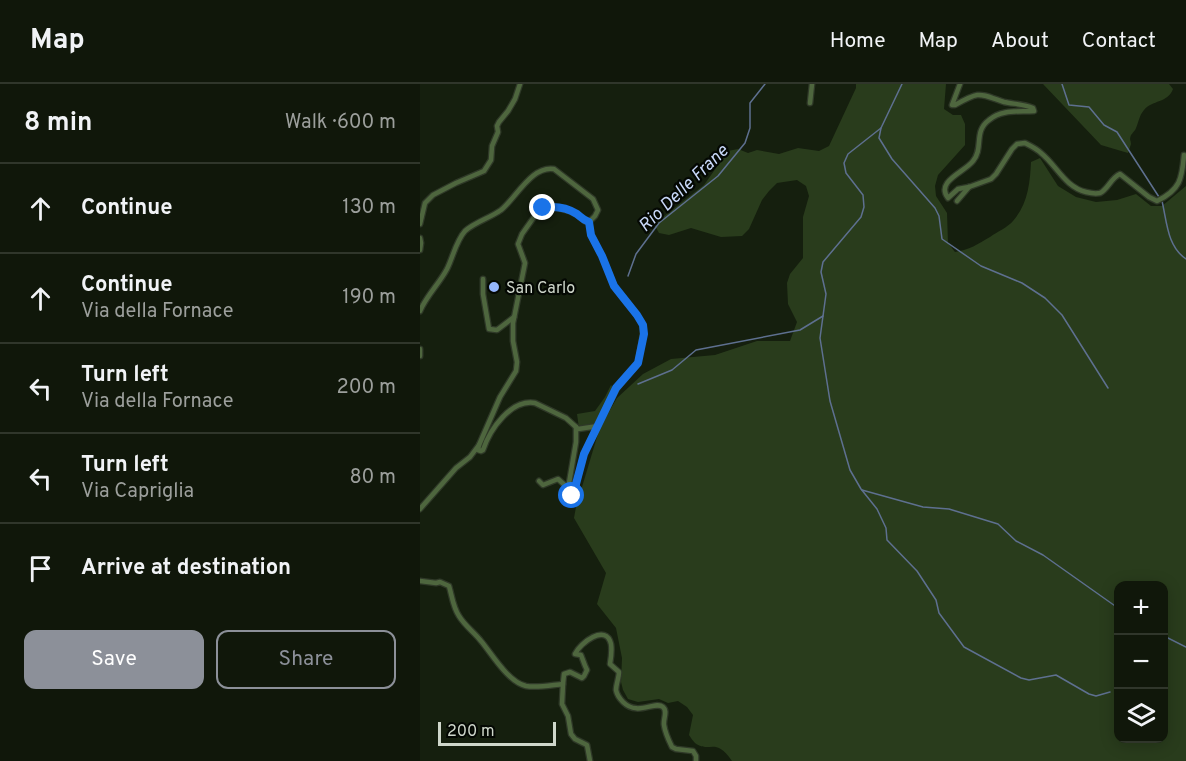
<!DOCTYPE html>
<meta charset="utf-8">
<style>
:root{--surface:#10170a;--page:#1e2418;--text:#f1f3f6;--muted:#9c9f9c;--line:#30362b;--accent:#8c9099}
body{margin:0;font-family:Overpass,sans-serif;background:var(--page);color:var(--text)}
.controls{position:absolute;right:18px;bottom:18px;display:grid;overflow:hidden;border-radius:12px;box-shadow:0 3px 15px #0003}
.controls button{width:54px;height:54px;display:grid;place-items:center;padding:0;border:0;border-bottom:2px solid var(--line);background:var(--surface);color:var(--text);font:30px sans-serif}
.scale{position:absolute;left:18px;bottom:15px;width:118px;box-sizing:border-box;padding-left:6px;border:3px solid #cfd7cb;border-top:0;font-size:16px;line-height:21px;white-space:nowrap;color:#cfd7cb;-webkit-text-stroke:4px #040803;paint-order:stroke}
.stop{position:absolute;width:18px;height:18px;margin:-14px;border:4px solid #1a73e8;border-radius:50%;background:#fff}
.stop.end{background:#1a73e8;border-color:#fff;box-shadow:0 2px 6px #0008}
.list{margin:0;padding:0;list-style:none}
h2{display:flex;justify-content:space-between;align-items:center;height:78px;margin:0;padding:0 24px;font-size:26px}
h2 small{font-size:20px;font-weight:400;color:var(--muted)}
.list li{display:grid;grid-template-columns:39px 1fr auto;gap:18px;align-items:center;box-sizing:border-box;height:90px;padding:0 24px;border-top:2px solid var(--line)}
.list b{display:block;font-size:22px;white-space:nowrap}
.list p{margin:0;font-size:20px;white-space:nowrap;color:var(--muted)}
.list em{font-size:20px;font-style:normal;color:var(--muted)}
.actions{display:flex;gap:12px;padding:18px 24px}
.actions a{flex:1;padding:14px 0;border:2px solid var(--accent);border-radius:12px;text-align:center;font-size:21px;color:var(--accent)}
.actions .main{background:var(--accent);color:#fff}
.icon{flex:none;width:33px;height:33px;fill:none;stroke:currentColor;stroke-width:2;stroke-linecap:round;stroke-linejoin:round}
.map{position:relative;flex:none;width:766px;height:677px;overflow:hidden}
header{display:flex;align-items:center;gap:36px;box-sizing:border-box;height:84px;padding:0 30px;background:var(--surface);border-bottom:2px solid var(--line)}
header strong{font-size:28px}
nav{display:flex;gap:33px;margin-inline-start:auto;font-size:21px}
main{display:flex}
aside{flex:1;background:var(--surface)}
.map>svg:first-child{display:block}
</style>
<header>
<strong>Map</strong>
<nav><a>Home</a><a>Map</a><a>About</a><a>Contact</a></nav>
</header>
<main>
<aside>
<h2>8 min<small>Walk · 600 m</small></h2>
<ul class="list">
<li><svg class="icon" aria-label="ahead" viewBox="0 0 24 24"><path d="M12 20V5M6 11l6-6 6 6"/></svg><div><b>Continue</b></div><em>130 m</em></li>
<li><svg class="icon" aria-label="ahead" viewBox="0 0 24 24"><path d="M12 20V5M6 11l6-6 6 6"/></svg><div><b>Continue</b><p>Via della Fornace</p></div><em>190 m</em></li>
<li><svg class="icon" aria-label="left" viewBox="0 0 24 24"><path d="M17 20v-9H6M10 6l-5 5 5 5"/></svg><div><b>Turn left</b><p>Via della Fornace</p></div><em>200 m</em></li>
<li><svg class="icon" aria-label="left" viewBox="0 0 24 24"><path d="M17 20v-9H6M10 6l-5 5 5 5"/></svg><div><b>Turn left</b><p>Via Capriglia</p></div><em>80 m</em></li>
<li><svg class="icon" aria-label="arrive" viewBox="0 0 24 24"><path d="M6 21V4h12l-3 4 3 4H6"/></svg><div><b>Arrive at destination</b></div></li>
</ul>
<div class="actions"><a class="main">Save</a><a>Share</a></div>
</aside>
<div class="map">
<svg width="766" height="677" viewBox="0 0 766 677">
<rect width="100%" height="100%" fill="#151f0e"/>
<!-- green -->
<g fill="#293c1c" fill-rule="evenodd">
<path d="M436 0H526L524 25 533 31H541L545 40V61L518 91 515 102 516 112 527 129 528 159 535 168C549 166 558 160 570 153 577 148 588 143 593 137 608 120 610 99 611 78L620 74 638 102 656 113 676 118 697 116 716 110 731 122H742L766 102V677H312C295 652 290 670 275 659 273 657 271 654 269 651L273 631 267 623 258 617 248 619 239 615 218 618 208 615 203 606 201 598 202 574 196 544 177 520 186 489 154 434 156 423 180 343 197 314 223 290 251 275 295 271 337 257H370L377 238 368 220 367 199 370 190 383 174V133L389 112 386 102 377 96 357 99 349 107 342 116 329 145 322 152 301 153 271 144 249 151 239 149 234 140 284 101 308 67 318 65 328 69 337 66 359 70 378 64 399 67 409 62 436 4ZM698 502H744V654H698Z"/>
<path d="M623 0H749L753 5C748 19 732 16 724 26 719 32 719 37 716 44 716 45 712 50 711 51 709 56 711 56 711 60 710 63 709 66 708 69L681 61Z"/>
<polygon points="191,301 195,306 178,340 159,344 157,330 175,327 185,313"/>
</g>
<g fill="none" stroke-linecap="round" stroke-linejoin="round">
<!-- stream -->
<g stroke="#5e7090" stroke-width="1.5">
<polyline points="482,0 461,44 428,70 424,79 426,89 443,111 444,123 441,133 403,178 401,188 406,210 400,254 410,317 430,386 441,405 457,425 466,444 467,456 497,487 516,516 519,529 544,563 601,594 609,596 636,591 669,610 676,612 690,608"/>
<polyline points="642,0 649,21 669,23 684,41 697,48 739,113"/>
<polyline points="461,44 459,54 472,75 515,124 519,132 522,155 561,182 602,199 625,214 642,231 688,304"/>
<path d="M742 117C747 138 747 162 766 175"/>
<polyline points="208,192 216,170 239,139 298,92 325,59 330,44 330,19 345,0"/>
<polyline points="218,300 252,286 276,266 380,246 403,232"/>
<polyline points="442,406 503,423 529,425 578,440 596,457 623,471 698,524"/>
<polyline points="744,552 766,563"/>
</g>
<!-- minor casing -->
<g stroke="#2f3928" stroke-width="7">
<g id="minor">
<path d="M540 0 532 21H535C560 7 558 9 584 18 593 20 604 20 613 24L614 27C598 28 582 25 569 36 553 48 564 64 553 77 545 88 515 97 528 114L538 105 549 103 571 95 576 90 592 65 597 60 605 59C611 62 617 65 621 69 637 82 645 103 666 108 670 109 675 110 680 109 688 105 691 94 700 90L729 113 737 117C760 106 762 95 764 71"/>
<polyline points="390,19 392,0"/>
<polyline points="537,117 549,103"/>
<polyline points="0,140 5,119 13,111 36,99 64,87 71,76 72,62 78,48 77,42 79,38 88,27 95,15 100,0"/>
<polyline points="0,154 1,159 0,166"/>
<polyline points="63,195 63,210 69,245 77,246 94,233"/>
<path d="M0 227C7 211 19 200 27 185 33 173 36 157 45 147 55 138 70 134 81 126 96 114 112 81 134 85L173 115 178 126 175 132 169 138"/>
<polyline points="0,265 0,272"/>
<polyline points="156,343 156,358 147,411 154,412 156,400 164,370 197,304 218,279 223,250 223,241 217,231 194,202 182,172 171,151 169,138"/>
<polyline points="156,343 158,345 178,342"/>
<path d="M59 361 58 366 61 367 63 366C70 345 91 315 115 319L146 334 156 343"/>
<polyline points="119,397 123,401 138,395 148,404"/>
<polyline points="0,425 36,384 50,373 59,361 80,313 96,287 97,278 93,257 93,239 105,179 98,160 102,150 119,126 125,123 135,123 150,127 158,131 165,137 169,138"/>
<path d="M0 497 16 499 20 498 29 502C32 512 33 523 39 532 45 542 54 548 61 557 72 570 88 598 106 602 117 604 132 601 143 600L142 620 148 632 151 650 155 655 167 661 170 677"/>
<path d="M143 600 144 590 150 588 162 594 164 592 167 586C164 580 163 576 161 571L155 570C160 559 186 539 191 560 192 566 191 574 190 580L199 588C199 594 196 600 196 606 197 611 200 615 203 618 218 633 235 616 243 623 248 627 243 635 244 641 245 648 249 657 252 663L256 665 273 667 276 672V677"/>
</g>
</g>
<!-- minor -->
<use href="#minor" stroke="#4e663e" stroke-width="4.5"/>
</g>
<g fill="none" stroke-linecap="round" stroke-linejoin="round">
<!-- route -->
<path stroke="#1a73e8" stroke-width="8" d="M123 124C134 122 147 124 157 130 161 133 163 136 169 138L171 151 182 172 194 202 217 231 223 241 224 250 218 279 196 304 164 370 156 400 154 412H152"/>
</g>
<!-- markers -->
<circle fill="#95b6fd" stroke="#040803" stroke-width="2" cx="74" cy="203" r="6"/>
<g text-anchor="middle" stroke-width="4.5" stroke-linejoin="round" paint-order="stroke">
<!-- poi labels -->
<g font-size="16" fill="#cfd7cb" stroke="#040803" text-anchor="start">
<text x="86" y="209">San Carlo</text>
</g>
<!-- water labels -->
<g font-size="18" font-style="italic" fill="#c8d8f8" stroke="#040803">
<text transform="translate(263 104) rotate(-44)" y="6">Rio Delle Frane</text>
</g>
</g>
</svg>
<div class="controls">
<button>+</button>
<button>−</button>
<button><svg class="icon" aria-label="layers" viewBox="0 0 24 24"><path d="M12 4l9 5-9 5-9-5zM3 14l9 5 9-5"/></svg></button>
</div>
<div class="scale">200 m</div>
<div class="stop" style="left:152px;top:412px"></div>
<div class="stop end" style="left:123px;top:124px"></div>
</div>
</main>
